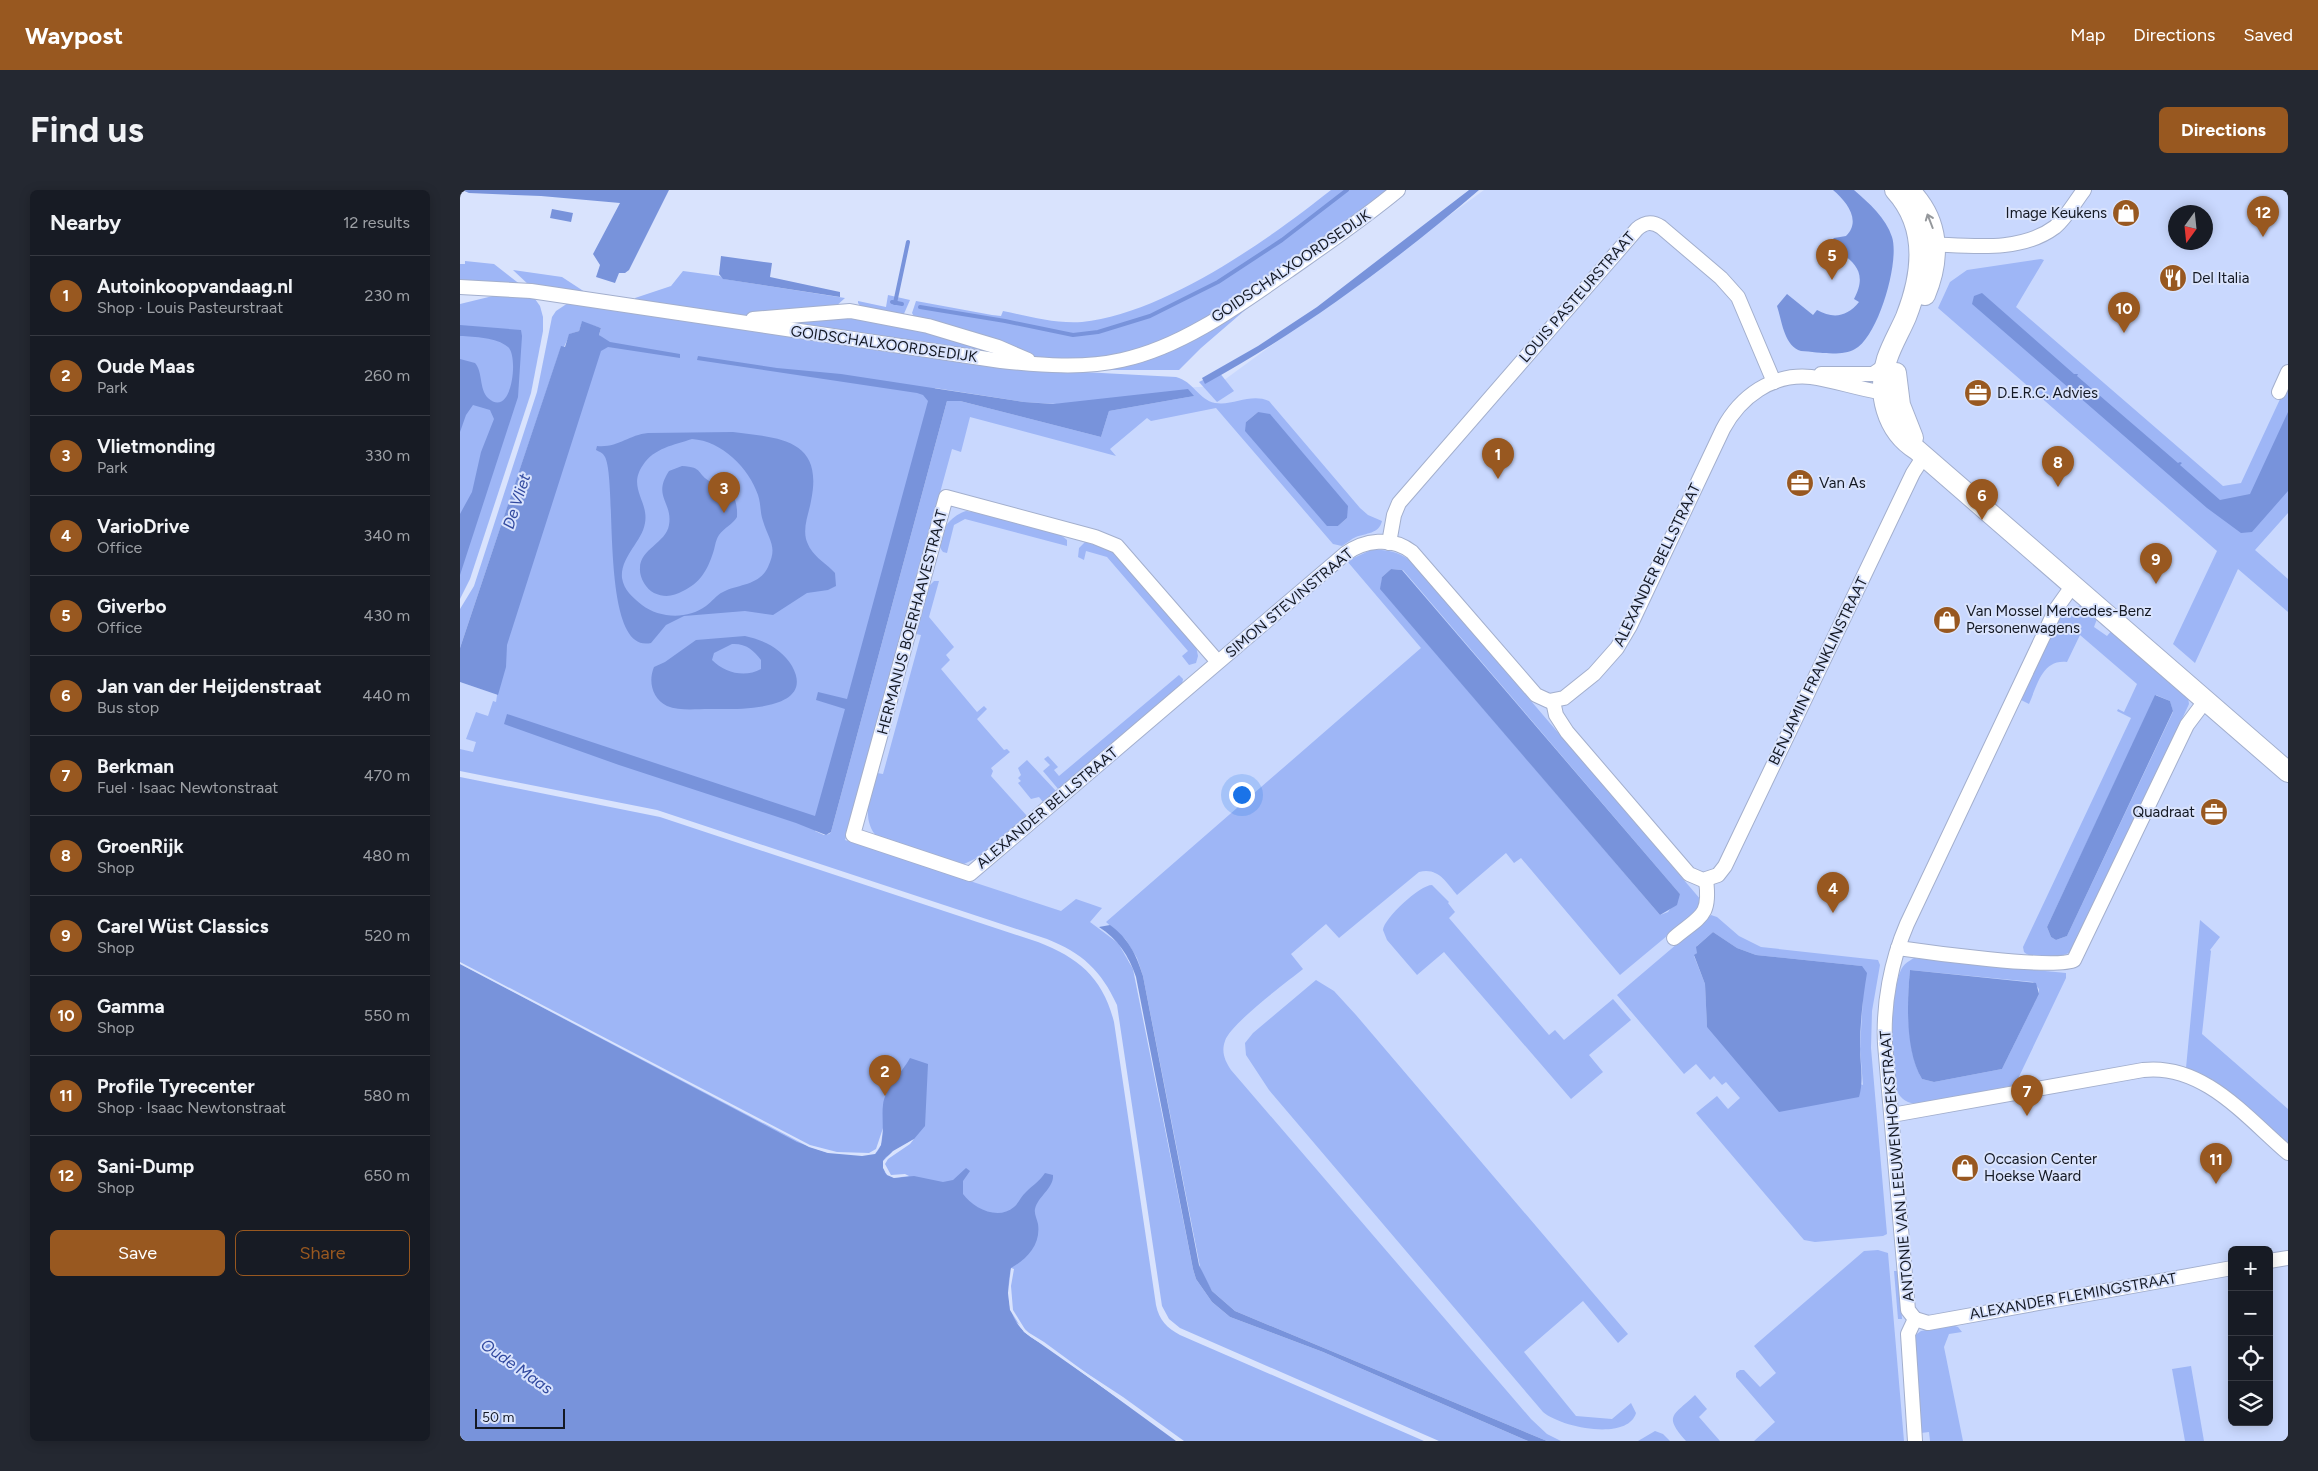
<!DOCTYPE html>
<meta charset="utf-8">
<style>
:root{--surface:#171b24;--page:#242831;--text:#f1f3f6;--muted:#9ea1a6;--line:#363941;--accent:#985820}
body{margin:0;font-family:Figtree,sans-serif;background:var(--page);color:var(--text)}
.controls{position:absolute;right:15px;bottom:15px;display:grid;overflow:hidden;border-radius:8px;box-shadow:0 2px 12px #0003}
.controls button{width:45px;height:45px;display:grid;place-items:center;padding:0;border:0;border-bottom:1px solid var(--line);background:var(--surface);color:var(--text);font:25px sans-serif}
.compass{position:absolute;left:1708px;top:15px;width:45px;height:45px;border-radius:50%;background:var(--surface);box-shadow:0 2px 12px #0003;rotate:195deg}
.scale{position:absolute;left:15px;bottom:12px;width:90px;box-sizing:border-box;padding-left:5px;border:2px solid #141924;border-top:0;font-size:14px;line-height:18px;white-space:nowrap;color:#141924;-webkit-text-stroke:4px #d9e3fd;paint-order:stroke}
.you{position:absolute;left:781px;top:604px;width:18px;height:18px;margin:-12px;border:4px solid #fff;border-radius:50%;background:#1a73e8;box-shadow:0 0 0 8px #1a73e833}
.badge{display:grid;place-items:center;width:32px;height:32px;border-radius:50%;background:var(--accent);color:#fff;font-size:16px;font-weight:700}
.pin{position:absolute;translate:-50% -41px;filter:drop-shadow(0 1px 2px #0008)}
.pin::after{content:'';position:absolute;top:26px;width:18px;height:15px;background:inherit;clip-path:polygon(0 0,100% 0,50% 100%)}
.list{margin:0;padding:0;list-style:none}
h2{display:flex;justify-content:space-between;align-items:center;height:65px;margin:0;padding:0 20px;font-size:21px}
h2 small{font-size:16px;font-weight:400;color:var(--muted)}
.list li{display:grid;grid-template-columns:32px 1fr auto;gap:15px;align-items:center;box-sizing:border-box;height:80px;padding:0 20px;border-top:1px solid var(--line)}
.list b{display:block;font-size:19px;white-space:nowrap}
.list p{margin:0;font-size:16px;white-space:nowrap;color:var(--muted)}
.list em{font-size:16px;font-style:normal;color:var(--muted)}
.actions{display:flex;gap:10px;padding:15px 20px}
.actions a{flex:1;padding:11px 0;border:1px solid var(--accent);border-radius:8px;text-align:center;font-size:18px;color:var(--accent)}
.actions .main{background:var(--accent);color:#fff}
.icon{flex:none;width:28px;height:28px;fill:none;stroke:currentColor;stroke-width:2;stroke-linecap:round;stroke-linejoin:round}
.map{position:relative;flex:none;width:1828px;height:1251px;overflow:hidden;border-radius:8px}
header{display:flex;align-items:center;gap:30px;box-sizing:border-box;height:70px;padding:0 25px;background:var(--accent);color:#fff}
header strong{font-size:24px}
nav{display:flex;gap:28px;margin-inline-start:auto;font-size:18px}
.intro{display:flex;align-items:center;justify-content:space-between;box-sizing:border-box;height:120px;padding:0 30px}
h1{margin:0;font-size:35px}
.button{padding:12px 22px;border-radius:8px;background:var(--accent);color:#fff;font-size:18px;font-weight:700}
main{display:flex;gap:30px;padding:0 30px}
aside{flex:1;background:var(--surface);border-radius:8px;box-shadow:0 2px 12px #0003}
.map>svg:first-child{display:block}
</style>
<header>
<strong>Waypost</strong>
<nav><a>Map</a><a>Directions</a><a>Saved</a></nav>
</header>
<div class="intro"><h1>Find us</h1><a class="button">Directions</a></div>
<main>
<aside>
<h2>Nearby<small>12 results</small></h2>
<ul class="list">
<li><span class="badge">1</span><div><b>Autoinkoopvandaag.nl</b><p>Shop · Louis Pasteurstraat</p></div><em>230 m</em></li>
<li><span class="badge">2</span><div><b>Oude Maas</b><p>Park</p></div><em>260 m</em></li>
<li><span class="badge">3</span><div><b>Vlietmonding</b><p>Park</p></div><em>330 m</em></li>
<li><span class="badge">4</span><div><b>VarioDrive</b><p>Office</p></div><em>340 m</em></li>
<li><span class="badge">5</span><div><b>Giverbo</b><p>Office</p></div><em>430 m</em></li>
<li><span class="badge">6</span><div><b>Jan van der Heijdenstraat</b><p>Bus stop</p></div><em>440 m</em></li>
<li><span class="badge">7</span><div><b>Berkman</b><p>Fuel · Isaac Newtonstraat</p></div><em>470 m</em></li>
<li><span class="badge">8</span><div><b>GroenRijk</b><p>Shop</p></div><em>480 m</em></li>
<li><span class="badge">9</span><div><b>Carel Wüst Classics</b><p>Shop</p></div><em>520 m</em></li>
<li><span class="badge">10</span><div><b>Gamma</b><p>Shop</p></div><em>550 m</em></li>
<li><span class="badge">11</span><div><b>Profile Tyrecenter</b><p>Shop · Isaac Newtonstraat</p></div><em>580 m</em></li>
<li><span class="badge">12</span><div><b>Sani-Dump</b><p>Shop</p></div><em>650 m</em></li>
</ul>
<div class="actions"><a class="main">Save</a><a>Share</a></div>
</aside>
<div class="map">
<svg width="1828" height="1251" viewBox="0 0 1828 1251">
<rect width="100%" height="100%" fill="#d9e3fd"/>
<!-- built -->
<g fill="#c9d8fe" fill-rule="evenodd">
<path d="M1024 0H1828V1251H1091L751 896 741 797 371 659 496 219 668 201 756 196ZM1716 22H1746V52H1716ZM1772 1060H1809V1232H1772Z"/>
<polygon points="0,492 38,505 23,566 0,559"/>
</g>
<!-- green -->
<g fill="#9eb6f6" fill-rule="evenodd">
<path d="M871 0H930L794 99 721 143 694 155 659 166 618 170 576 168 456 130 452 123 456 111 532 125 541 126 543 121C568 126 595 134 622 132 703 124 807 51 871 0Z"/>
<polygon points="1581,69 1584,70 1556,117 1763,296 1781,293 1828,192 1828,323 1795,360 1828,389 1828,422 1778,379 1735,473 1713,454 1757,361 1478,118 1490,92 1507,80"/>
<polygon points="5,71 34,74 61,95 0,93 0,74 5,74"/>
<polygon points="53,80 102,87 128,104 70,96"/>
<polygon points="223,81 260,86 264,89 385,108 374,118 277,127 175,111 175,108 211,96"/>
<polygon points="41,104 67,106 75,109 80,116 83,127 83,141 71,203 10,389 0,409 0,114"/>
<polygon points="428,105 450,110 443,126 401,117 398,113 398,111 426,117"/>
<polygon points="799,108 741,158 719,180 637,180"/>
<path d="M108 113 623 182 716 187C733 191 739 210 755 213 774 216 790 203 809 211L900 318 908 325 922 331C919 344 906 343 896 347 891 349 887 353 882 356L873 354 756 218 691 231 687 228 650 259 656 266 510 227 501 262 492 259 385 650 601 721 616 709 642 718 630 732 658 753 673 779 733 1079 736 1089 752 1112 770 1127 863 1162 1068 1251H979L720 1138 709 1129 702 1116 657 815C641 780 622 763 587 749L197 620 0 581V559L13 562 16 552 6 549 16 522 28 526 33 511 36 512 44 459 143 150 139 145 141 138 122 132 119 141 110 144 104 157H101L0 458V419L14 396 77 202 92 127 96 121ZM475 198 564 212 597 214 734 206 649 221 641 247 500 211H487L371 642 369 644 364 645 355 641ZM798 222 887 328 878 336 786 232Z"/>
<polygon points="385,125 432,131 557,167 307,129"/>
<polygon points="759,182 774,201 757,212 739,192"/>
<path d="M506 321 514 322 601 345 607 350V356L505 329 494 335 487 363 483 362C471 348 491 325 506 321Z"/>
<polygon points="625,352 653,361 736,456 738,466 736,473 729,475 722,466 728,461 647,367 626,361 624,370 618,367 619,358"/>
<path d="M911 360C927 359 943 363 954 374L1241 710 1237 721 1160 785 1061 668 1054 673 1046 663 997 705C986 692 978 677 959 682L879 748 866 734 831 764 843 779C827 792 770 834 765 851 761 862 765 871 771 880L1071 1229 1087 1244 1101 1251H1087L775 1121 752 1101 741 1082 683 786 677 768 666 750 646 732 961 458 887 371ZM931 379 943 380 1220 704 1208 722 1200 725 921 399 922 387Z"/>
<path d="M474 391H479L469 427 494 457 486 465 490 470 481 479 517 522 524 516 527 519 517 529 544 560 547 559 550 562 531 578 533 581 531 586 567 626 521 666 504 674 417 647C400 628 411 604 417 583L423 584 461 445 456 444 468 397Z"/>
<path d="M1618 416H1622L1637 429 1634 437 1647 446 1653 439 1728 507 1729 514 1614 760C1604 768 1573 771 1564 762L1563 757 1671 528 1657 521 1658 519 1664 522 1677 494 1620 445 1607 472C1582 469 1577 496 1569 514L1561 510 1600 427 1609 418ZM1696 505 1710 511 1713 522 1607 746 1596 750 1591 747 1587 737Z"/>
<polygon points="719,485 723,489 722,495 599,600 583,581 590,575 584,569 588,566 598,577 594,580 599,586"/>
<polygon points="567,570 596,601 583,612 579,607 571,609 558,593 561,591 558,588 561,585 558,578"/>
<path d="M0 587 200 627 578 752C619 768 643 788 654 832L696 1115C699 1130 707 1138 720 1145L964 1251H724L663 1207 573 1148 567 1141 363 969 0 780Z"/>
<path d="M972 695 989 712 988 713 995 722 989 728 1089 845 1095 840 1104 850 1153 809 1171 830 1129 865 1143 882 1111 909 984 762 957 785 927 750 923 740C924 728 960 695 972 695Z"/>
<path d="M1251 725 1257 727 1279 746 1301 757 1418 770 1420 775 1412 821 1411 858 1427 1044 1423 1046 1355 1052 1344 1050 1236 923 1257 906 1268 919 1280 908 1266 892 1262 895 1254 886 1250 890 1236 874 1224 884 1157 805ZM1253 742 1277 758 1296 765 1402 776 1403 806 1400 859 1403 895 1247 837 1245 794 1234 766 1237 763V756Z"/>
<polygon points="1740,730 1760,747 1750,760 1751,761 1742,844 1828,919 1828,955 1753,890 1726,878"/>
<path d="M1454 768 1606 783V788L1555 895 1461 914C1452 914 1443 912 1438 903 1428 884 1431 796 1442 778 1445 773 1449 771 1454 768ZM1450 780 1573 792 1579 799V804L1542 879 1474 892 1462 889C1446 862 1447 811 1450 780Z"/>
<path d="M856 790 874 801 896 825 1168 1144 1158 1153 1123 1111 1064 1162 1116 1226 1152 1229 1171 1213 1176 1223C1168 1251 1102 1238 1083 1222L809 900 786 865 785 853 793 843Z"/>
<polygon points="1418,1060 1428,1063 1444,1251 1294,1251 1315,1232 1276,1187 1276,1183 1280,1180 1284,1180 1300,1197 1316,1183 1294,1156 1404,1061"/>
<polygon points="1434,1081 1439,1081 1442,1129 1438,1129"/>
<polygon points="1492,1135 1498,1137 1502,1142 1489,1144 1484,1157 1503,1251 1470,1251 1469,1242 1461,1243 1454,1146 1461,1141"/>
<polygon points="1731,1176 1744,1251 1725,1251 1712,1179"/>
<path d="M1235 1205 1247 1219 1239 1227 1260 1251H1226C1203 1225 1213 1226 1235 1205Z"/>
<polygon points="1195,1241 1203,1244 1210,1251 1178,1251"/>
</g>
<!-- water -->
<g fill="#7893db" fill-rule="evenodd">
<polygon points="2,0 209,0 169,80 165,83 159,83 155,93 136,87 140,75 133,64 160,13 81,6 9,3"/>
<path d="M1009 0H1019C936 71 842 141 745 194L742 188 798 156 857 117Z"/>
<path d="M1373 0H1394C1409 13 1426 28 1432 47 1440 72 1418 147 1395 159 1381 167 1357 162 1341 161 1324 156 1322 131 1317 116L1327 104 1353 125 1357 120C1373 129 1387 127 1399 112L1394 109C1411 77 1387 69 1369 53L1374 48 1386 46C1402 30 1386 11 1373 0Z"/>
<polygon points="92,19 113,23 111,32 90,28"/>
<polygon points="261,66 312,73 310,87 380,102 380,107 263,89 259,84"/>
<polygon points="1522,103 1614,184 1618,184 1617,186 1718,273 1720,272 1722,273 1720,275 1760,310 1790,304 1828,222 1828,301 1792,342 1781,343 1747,318 1512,114 1514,106"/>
<polygon points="122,131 141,138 139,145 150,152 220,164 220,168 148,157 141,161 47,455 46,477 38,505 0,492 0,458 101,156 105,157 109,144 119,141"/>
<path d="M0 135 61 140 62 146 58 207 0 385V324L12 302 21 262 34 229 30 220 13 215 6 225 0 242V169L15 173C23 182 19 199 28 208 52 230 59 166 48 157 36 147 15 147 0 146Z"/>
<polygon points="238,166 317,178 381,184 564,212 593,214 728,199 734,206 649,221 641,247 500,211 487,211 371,642 366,645 336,633 159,575 44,534 47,524 355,626 385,519 356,510 358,502 387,509 468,211 463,205 457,203 237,170"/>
<polygon points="798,222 810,224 888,316 887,328 878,336 867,336 785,241 786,232"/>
<path d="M273 242C320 248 364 249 351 311 349 323 343 336 346 349 351 366 364 371 375 383L376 396 368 400 347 403 313 425 285 421 224 426 206 435 191 453C139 465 158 292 145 267 143 263 140 262 136 260L137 256C158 258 168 245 188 243ZM232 249C262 251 289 278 298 305 301 314 300 323 303 331 309 351 318 356 308 377 299 396 279 394 263 402 256 405 252 412 246 416 227 430 199 428 182 415 172 407 164 400 162 388 160 367 182 352 185 333 189 311 167 298 183 275 194 258 214 255 232 249Z"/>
<path d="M222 276C244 277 236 284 251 292 268 302 278 301 277 327 273 334 264 338 259 345 255 351 255 358 253 363 247 381 240 393 223 401 214 406 205 408 194 403 186 399 179 387 180 378 180 359 206 353 209 335 213 312 192 307 209 281Z"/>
<polygon points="931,379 942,380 1220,704 1217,715 1200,725 920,399 922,387"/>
<path d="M285 446C304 450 322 459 332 476 358 523 272 519 249 519 236 519 219 521 207 516 192 509 188 491 194 477L205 472 236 450ZM272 454C285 453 294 460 301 470V479C285 488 265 483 252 470L254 463Z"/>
<polygon points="1695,505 1710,511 1713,521 1607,746 1596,750 1591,747 1587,737"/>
<path d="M650 735C668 748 676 764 683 786L739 1075 752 1101 775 1121 1087 1251H1068L863 1162 770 1127 752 1112 736 1089 733 1079 676 787C669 766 658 749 639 737Z"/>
<path d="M1253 742 1277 758 1296 765 1402 776 1407 783C1403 807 1400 832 1400 857 1400 874 1404 890 1399 907L1319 922 1247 837 1245 794 1234 765 1237 763 1236 757Z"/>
<path d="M0 774 337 952 368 963 415 964C427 953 421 930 423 915 425 898 441 884 450 868L468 874 465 936 454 949 426 967 423 971 425 983 434 988 454 986 483 992 493 990 506 978 510 981 503 991V1004C513 1018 538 1031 554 1017 559 1013 561 1006 566 1002 573 995 579 992 585 983L593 985C594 998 578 1006 575 1019 574 1024 577 1029 578 1034 581 1055 567 1069 551 1078 544 1112 550 1139 583 1154L716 1251H0Z"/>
<path d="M1450 780 1576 793 1579 804 1542 879 1474 892 1462 889C1445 862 1447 811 1450 780Z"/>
</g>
<!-- pier -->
<g fill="#d9e3fd">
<polygon points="0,772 350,955 377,962 409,963 416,959 423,938 421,955 415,964 402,966 368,963 349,957 0,774"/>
<polygon points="454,949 450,954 428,969 425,974 431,985 445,984 449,986 434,988 427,985 423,978 423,971 433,961"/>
<polygon points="551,1078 554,1079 551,1096 553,1120 566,1141 584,1152 719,1251 564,1142 550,1120 548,1103"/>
</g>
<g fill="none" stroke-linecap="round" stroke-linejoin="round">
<!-- stream -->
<g stroke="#7893db" stroke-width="4">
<polyline points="432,112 442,114"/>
<polyline points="435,113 448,52"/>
<polyline points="460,117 545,131 613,145 638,142 690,126 758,92 822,50 887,0"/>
</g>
<!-- street casing -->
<g stroke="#a3afcd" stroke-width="16">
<g id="street">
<path d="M1466 54C1507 55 1559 64 1595 37 1606 28 1615 12 1624 0"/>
<path d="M0 97 71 101 541 171C581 175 622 179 662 170 722 157 778 116 828 81 865 55 903 29 938 0"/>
<polyline points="293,129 390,121 468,136 538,157 568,170"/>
<polyline points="1361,184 1413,184 1426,175"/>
<polyline points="1819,202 1828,182"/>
<path d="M929 353 934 325 939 313 1177 39C1185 32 1192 31 1201 37L1261 88 1278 107 1314 192"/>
<path d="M758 472 657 356 635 347 486 307 393 645 510 684 885 364C904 350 932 346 952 362L1076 505 1089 511 1104 508 1134 484 1157 458 1170 436 1263 239C1280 207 1312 183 1351 187 1373 190 1396 198 1419 202L1424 201 1429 195"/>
<polyline points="1093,511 1096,525 1107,542 1229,684 1243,690 1258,685 1265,676 1453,283 1464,266"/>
<path d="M1214 748C1240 726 1251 727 1246 690"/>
<path d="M1438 758C1465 762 1596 780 1614 770L1727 535 1745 511"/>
<path d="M1432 925 1683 880C1743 873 1786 927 1828 963"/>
<polyline points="1809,1071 1828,1068"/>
<polyline points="1455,1129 1468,1133 1772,1078"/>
<path d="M1455 1251 1448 1144 1455 1129 1448 1120 1425 854C1423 814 1431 771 1447 734L1596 419 1613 395"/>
</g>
</g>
<!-- secondary casing -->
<g stroke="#a3afcd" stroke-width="22">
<g id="secondary">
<path d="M1435 0C1468 36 1463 84 1446 127 1440 141 1432 154 1427 169 1417 203 1426 241 1457 260L1828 582"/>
<path d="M1449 0C1479 30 1481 67 1465 105"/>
<polyline points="1436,183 1440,215 1453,248"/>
</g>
</g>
<!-- street -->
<use href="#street" stroke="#fff" stroke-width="14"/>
<!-- secondary -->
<use href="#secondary" stroke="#fff" stroke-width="20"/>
</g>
<!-- one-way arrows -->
<defs><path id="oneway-shaft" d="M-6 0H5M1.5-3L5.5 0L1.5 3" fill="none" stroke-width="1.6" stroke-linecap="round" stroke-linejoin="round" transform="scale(1.25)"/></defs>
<use stroke="#95989c" href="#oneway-shaft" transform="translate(1470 31) rotate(-111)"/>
<!-- icons -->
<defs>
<g id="shop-disc" transform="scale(1.4375)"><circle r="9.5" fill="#985820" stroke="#d9e3fd"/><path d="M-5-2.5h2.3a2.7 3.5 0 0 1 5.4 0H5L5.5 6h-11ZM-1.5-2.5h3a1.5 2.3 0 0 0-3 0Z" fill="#fff"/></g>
<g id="restaurant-disc" transform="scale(1.4375)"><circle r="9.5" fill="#985820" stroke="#d9e3fd"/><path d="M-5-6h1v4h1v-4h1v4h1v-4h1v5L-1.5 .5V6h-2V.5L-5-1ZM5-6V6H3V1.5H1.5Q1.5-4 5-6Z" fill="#fff"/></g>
<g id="office-disc" transform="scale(1.4375)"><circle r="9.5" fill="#985820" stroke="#d9e3fd"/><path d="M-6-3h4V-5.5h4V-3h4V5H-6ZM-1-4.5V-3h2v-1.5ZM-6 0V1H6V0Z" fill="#fff"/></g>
</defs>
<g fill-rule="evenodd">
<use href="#shop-disc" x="1666" y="23"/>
<use href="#restaurant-disc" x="1713" y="88"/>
<use href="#office-disc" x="1518" y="203"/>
<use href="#office-disc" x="1340" y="293"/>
<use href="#shop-disc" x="1487" y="430"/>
<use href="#office-disc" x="1754" y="622"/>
<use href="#shop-disc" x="1505" y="978"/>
</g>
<g text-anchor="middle" stroke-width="4" stroke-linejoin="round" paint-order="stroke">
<!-- poi labels -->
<g font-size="15" fill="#141924" stroke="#d9e3fd" text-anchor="start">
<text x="1647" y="28" text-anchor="end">Image Keukens</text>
<text x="1732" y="93">Del Italia</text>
<text x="1537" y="208">D.E.R.C. Advies</text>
<text x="1359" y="298">Van As</text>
<text x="1506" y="426">Van Mossel Mercedes-Benz<tspan x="1506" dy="17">Personenwagens</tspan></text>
<text x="1735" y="627" text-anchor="end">Quadraat</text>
<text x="1524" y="974">Occasion Center<tspan x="1524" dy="17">Hoekse Waard</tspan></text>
</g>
<!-- street labels -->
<g font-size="15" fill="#141924" stroke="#d9e3fd">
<text transform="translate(831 76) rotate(-34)" y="5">GOIDSCHALXOORDSEDIJK</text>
<text transform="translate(1117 107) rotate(-49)" y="5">LOUIS PASTEURSTRAAT</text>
<text transform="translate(424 154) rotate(8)" y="5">GOIDSCHALXOORDSEDIJK</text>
<text transform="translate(1197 375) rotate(-64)" y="5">ALEXANDER BELLSTRAAT</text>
<text transform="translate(829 413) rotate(-40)" y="5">SIMON STEVINSTRAAT</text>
<text transform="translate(452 432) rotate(-75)" y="5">HERMANUS BOERHAAVESTRAAT</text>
<text transform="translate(1358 481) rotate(-64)" y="5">BENJAMIN FRANKLINSTRAAT</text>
<text transform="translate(587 618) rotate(-40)" y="5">ALEXANDER BELLSTRAAT</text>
<text transform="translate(1437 976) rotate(-95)" y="5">ANTONIE VAN LEEUWENHOEKSTRAAT</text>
<text transform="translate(1613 1106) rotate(-10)" y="5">ALEXANDER FLEMINGSTRAAT</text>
</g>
<!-- water labels -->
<g font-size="16" font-style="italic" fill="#31499f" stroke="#d9e3fd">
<text transform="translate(56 311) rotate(-72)" y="6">De Vliet</text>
<text transform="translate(57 1176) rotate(35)" y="6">Oude Maas</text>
</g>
</g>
</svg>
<div class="controls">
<button>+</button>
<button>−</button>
<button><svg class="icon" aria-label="locate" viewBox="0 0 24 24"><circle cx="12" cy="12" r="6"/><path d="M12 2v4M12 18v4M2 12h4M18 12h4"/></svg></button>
<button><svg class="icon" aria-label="layers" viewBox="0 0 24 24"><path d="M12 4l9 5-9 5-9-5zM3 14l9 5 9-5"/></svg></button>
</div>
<svg class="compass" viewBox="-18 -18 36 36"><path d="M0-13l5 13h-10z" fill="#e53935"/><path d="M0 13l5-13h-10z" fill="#9ea1a6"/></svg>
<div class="scale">50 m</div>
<div class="you"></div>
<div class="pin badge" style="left:1038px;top:289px">1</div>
<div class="pin badge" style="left:425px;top:906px">2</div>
<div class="pin badge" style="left:264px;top:323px">3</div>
<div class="pin badge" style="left:1373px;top:723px">4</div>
<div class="pin badge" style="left:1372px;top:90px">5</div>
<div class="pin badge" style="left:1522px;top:330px">6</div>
<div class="pin badge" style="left:1567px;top:926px">7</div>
<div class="pin badge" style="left:1598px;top:297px">8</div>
<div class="pin badge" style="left:1696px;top:394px">9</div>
<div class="pin badge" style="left:1664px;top:143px">10</div>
<div class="pin badge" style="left:1756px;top:994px">11</div>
<div class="pin badge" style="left:1803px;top:47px">12</div>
</div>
</main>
